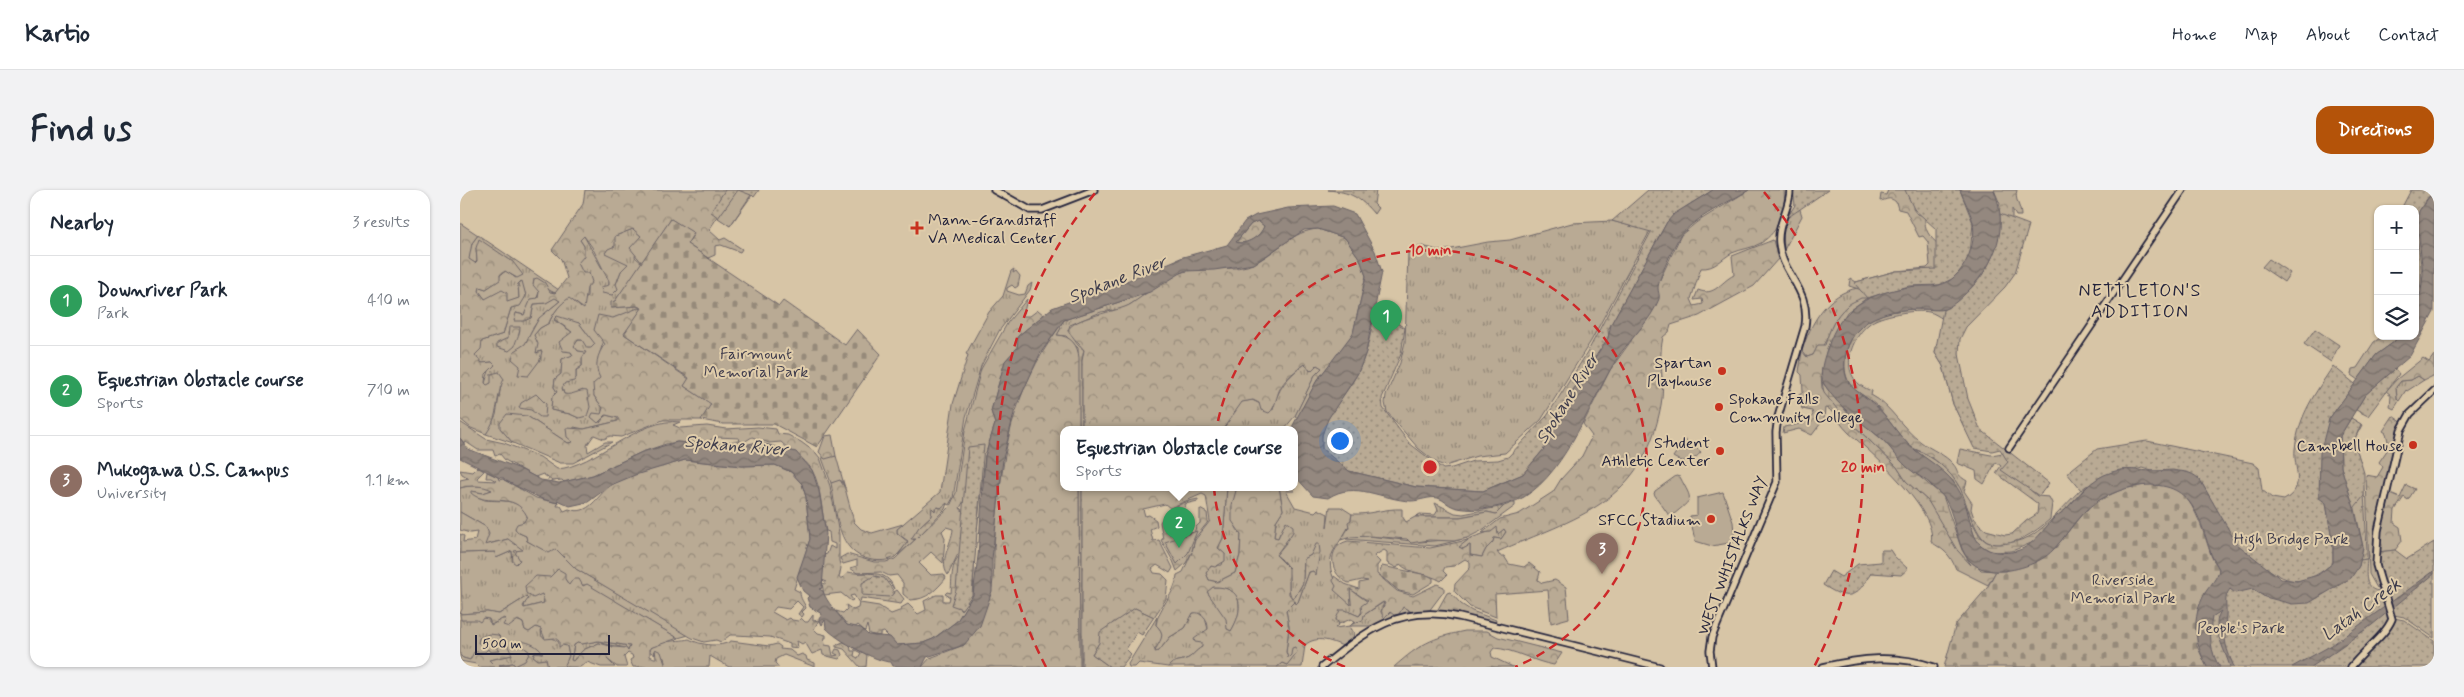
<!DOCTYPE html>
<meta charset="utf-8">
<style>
:root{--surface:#fff;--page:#f2f2f3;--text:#1f2937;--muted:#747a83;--line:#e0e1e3;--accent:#b45309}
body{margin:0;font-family:Mynerve,sans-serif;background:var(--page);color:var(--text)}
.controls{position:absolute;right:15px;top:15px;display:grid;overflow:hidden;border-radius:10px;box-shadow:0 1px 4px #0004}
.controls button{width:45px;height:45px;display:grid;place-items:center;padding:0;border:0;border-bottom:1px solid var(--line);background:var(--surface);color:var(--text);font:25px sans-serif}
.scale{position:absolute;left:15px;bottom:12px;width:135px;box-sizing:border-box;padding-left:5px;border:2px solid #22223b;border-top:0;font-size:14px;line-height:18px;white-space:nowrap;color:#22223b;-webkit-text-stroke:4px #dfccaa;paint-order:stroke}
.you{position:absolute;left:879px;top:250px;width:18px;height:18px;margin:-12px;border:4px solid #fff;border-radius:50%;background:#1a73e8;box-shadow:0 0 0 8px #1a73e833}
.badge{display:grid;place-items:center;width:32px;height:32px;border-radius:50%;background:var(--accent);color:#fff;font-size:16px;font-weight:700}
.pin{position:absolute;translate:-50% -41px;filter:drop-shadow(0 1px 2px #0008)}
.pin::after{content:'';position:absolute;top:26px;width:18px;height:15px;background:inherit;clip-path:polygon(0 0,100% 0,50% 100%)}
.popup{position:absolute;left:600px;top:236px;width:238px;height:65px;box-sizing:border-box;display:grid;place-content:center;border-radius:10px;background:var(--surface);filter:drop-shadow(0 1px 4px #0005);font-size:16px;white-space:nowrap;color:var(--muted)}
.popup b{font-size:19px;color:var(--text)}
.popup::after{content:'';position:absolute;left:50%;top:100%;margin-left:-10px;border:10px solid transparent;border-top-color:var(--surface)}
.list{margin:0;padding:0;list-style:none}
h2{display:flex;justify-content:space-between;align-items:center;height:65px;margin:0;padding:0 20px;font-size:21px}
h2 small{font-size:16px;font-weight:400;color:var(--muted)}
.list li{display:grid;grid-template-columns:32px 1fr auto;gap:15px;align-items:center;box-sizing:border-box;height:90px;padding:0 20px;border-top:1px solid var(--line)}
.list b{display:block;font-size:19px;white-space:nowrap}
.list p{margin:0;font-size:16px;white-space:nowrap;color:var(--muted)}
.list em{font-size:16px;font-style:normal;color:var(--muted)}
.icon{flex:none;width:28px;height:28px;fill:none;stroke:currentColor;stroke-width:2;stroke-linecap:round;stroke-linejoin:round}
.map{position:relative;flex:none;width:1974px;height:477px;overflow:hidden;border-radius:15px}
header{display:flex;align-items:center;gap:30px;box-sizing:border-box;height:70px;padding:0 25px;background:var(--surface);border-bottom:1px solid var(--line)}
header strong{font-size:24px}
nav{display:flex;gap:28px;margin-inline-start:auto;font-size:18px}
.intro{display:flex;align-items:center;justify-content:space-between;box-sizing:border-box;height:120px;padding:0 30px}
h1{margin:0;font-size:35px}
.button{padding:12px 22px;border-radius:15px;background:var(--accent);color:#fff;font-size:18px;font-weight:700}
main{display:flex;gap:30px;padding:0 30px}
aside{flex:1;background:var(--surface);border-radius:15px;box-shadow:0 1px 4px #0004}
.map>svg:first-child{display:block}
</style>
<header>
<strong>Kartio</strong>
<nav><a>Home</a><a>Map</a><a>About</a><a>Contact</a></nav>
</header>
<div class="intro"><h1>Find us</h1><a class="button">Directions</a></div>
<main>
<aside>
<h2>Nearby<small>3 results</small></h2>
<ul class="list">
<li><span class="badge" style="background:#2e9e5b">1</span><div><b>Downriver Park</b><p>Park</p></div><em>410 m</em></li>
<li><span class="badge" style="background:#2e9e5b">2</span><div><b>Equestrian Obstacle course</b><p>Sports</p></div><em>710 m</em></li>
<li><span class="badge" style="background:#8d6e63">3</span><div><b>Mukogawa U.S. Campus</b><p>University</p></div><em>1.1 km</em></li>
</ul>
</aside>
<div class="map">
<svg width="1974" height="477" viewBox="0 0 1974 477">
<defs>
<pattern id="grass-tufts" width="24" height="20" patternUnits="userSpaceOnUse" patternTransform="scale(1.25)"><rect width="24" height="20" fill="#b9aa94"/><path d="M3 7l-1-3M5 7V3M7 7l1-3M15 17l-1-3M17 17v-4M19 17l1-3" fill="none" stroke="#968a7a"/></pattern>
<pattern id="forest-crowns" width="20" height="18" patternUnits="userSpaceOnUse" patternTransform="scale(1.25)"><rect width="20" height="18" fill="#b9aa94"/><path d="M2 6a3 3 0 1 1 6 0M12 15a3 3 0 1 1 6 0" fill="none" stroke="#968a7a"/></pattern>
<pattern id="wetland-marsh" width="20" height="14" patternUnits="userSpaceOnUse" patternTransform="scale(1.25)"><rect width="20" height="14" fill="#b9aa94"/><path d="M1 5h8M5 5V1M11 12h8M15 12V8" fill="none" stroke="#968a7a"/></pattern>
<pattern id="cemetery-stones" width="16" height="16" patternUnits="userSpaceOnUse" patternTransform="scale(1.25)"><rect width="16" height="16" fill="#b9aa94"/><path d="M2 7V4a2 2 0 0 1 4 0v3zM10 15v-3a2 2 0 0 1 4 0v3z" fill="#968a7a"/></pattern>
<pattern id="park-dots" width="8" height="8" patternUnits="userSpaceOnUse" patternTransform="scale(1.25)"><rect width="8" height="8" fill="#b9aa94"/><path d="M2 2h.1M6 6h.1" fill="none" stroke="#968a7a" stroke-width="1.8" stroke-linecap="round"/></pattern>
<pattern id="water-waves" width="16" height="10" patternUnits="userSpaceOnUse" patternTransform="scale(1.25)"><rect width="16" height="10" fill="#94887f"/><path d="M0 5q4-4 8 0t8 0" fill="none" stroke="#786f69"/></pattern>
</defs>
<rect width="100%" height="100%" fill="#d7c5a6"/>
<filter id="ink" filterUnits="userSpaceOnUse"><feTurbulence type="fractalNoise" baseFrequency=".02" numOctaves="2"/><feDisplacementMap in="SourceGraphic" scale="10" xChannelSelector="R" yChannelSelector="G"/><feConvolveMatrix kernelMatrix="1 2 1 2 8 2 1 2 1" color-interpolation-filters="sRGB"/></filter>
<g filter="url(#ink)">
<!-- grass -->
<g fill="url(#grass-tufts)" stroke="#6e6668" fill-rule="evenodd">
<polygon points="1334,0 1342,26 1324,60 1323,41 1330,21 1334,20 1336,10 1333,7"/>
<polygon points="1152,31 1190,41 1131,151 1081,230 1045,263 1017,266 985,276 977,273 958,258 927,222 925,213 926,205 940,173 945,152 948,63 951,59 962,56 981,61 1028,52 1050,50 1112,33"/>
<path d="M173 39 181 46 178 52 175 67 182 73 155 111 152 112V118L177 116 182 119 153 128C147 146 131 173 141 188L134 206 143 218 140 233 146 225 159 228 158 231 124 239 114 237 113 252 108 253 67 226 40 238 53 253 26 244 36 225 41 195 31 193 27 196 25 193 32 172 22 173 15 165 22 151 43 144 51 118 66 106 61 91 58 94 59 108 47 113 25 109 19 101 20 97 26 99 39 90 40 85 46 81 56 88 16 58 17 71 15 73 8 69 12 53 18 45 99 100 95 103 87 99 79 102 77 108 64 125 56 123 71 128 74 114 86 113 95 107 100 111C71 134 69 140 60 176L81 161 76 163 74 145 80 138 89 133C93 123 100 114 109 107L121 118 127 106V98L118 73 124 56 120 50 124 46 149 91V95L156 94 161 81 145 63 155 46ZM94 130 119 133 126 142 122 150H118L114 156 118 161 125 162 122 168V176L116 181V188L104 193 102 198 104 204 111 206 123 200 119 228 110 224 91 220 92 207 97 202 94 197 95 189 101 184 102 169 113 166 111 162 112 142Z"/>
<polygon points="554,79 553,83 556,81 560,86 558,96 555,98 552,95 547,98 547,101 559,105 565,104 568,96 572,93 570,100 539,141 521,176 506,227 493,308 489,315 487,314 481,318 478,317 475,321 472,321 471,326 459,337 453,350 456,349 438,365 448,351 437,343 437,339 480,302 493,214 508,165 506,164 529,122 543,106 551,81"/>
<path d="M1398 98 1415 106C1402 110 1387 114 1378 126 1367 141 1367 162 1347 167L1342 161C1350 134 1367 103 1398 98Z"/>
<polygon points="690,102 663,119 641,122 610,135 608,141 618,155 624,160 622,171 622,239 619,239 618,158 606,146 597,145 601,138 600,136 604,130"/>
<path d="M845 174 850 181 857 175 863 178 855 185 835 226 824 239H763L781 212 792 210 813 220C817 199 828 186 845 174Z"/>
<polygon points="1958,186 1964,190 1947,201 1946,200 1939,211 1937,209 1936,197 1941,191 1951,190"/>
<polygon points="376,266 385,298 382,291 371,293 362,268"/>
<path d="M7 296H25L32 300 23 303 11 301C15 304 21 309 25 310 42 312 58 307 68 326L64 332 55 338 57 342 66 346 67 351 96 359 116 379 229 445 218 448 127 395H109L105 389 82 403 84 413 64 418 66 407 39 424 27 422 0 424 2 419 0 363 35 362 36 368 52 361 53 372 57 359 48 349 24 355 26 337 0 322V298Z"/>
<path d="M834 296 835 298 834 301H826L835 317 855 322 858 319 868 324 867 337 870 317H881L892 324C890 340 880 349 873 362 864 380 880 402 891 415L890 399 908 412 899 426 885 420 876 429 879 434 875 438 890 436 892 434 899 432 904 425 924 412 921 422 926 425 943 417 952 422 913 436H891L890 439 894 442 893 449 883 456C870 451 857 445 845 455L842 477H817L822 473 827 475 831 465 828 468 826 463 829 437 826 420 835 411 838 412 849 382 853 381 856 384 851 365 844 369 843 393 835 407 832 408C824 395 837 379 816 365L826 353 820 343 818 348 814 347 816 331 823 320 819 297Z"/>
<polygon points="619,297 622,297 622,477 620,477"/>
<path d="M767 297H777C774 311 769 333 781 344L780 365 775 383 757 392 749 390 746 383 751 376 762 375 765 364 758 358 763 348Z"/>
<polygon points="975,313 995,323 1003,324 1044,316 1036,324 1027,322 1000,327 955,327 960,324 975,325 978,320"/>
<path d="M1037 337 1040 342 1044 339 1046 342 1041 349 1034 348 1033 352 1026 359 1022 367 1010 365V355L1003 359 999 357C1007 345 1026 346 1037 337Z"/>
<polygon points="909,346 960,352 1007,348 975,356 886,349 891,347"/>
<path d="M753 397H763L776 403C782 417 779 429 771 441L767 439 747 401Z"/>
<path d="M737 422 745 428 748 439 742 457C736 460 731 468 726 469 719 472 714 470 708 477L679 473 675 477H669L668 474 697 427 696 435C706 444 702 451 694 460H699L710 447 725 438 733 423Z"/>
<path d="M23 428 29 429V432L34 434 37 430C45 428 56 429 63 433L65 440 69 442 76 437 81 439 82 447C99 448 96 453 107 456L109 466 105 477H87L73 466 75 462 82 463 59 453 70 462 66 471 55 476 53 473 39 475H51L50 477H36L29 470 52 465 38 445 28 455H35L40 461 25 462 10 470 3 468 0 465V429Z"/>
<path d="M229 449C240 455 260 458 271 451L309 456 317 454 321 457 320 459 330 460 337 466 342 464 346 466 347 470 355 473V477L324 465 316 469 315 473 319 477H269L250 466 249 477H206L204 468 194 461 195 465 189 461C197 449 216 452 229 449Z"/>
<polygon points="138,451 170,456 168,461 166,458 139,453 123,460 113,471 111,470 114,455 119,452 122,454"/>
</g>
<!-- forest -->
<g fill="url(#forest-crowns)" stroke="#6e6668" fill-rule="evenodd">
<path d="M125 0H275L249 40 260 50 265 48 282 59 280 62 261 55 255 56V65L248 68 227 54 234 44 211 29 182 73 170 58 181 46 173 39 155 46V56L148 59 145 63 168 74 161 81 156 94 158 99 152 105 142 103 141 97 149 95V91L132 57 124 46 120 50 124 56V66L118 73 123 83H129L132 92 127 98 124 119 109 108C100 114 93 123 89 133L80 138 74 145 78 154 76 163 82 161 80 170 68 186 58 185 60 176 52 169 54 161 65 154 79 128 100 111 95 108 86 113 74 114 71 128 64 131H54L56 123 64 125 71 109 78 108 79 102 73 95 74 89 77 88 85 93 90 102 95 103 107 88 101 69 92 60 123 14Z"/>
<path d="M1289 0H1324C1326 22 1320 40 1301 53 1293 58 1281 59 1272 63 1261 69 1255 79 1241 78L1231 109 1234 116 1243 114 1242 109 1234 110 1238 100C1255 107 1260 92 1274 85L1272 66 1313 50 1318 69 1294 96 1239 126 1211 135 1209 142 1203 147C1197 172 1206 191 1201 215 1183 314 1117 327 1037 362L1040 366H1044L1049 374 1064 377 1069 373 1080 382 1078 390 1082 393 1095 390 1106 397 1109 428 1091 433 1088 400 1035 404 1036 427 1010 417 994 401 995 394 1010 378V372L1005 369 994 376 985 377 983 381 987 385 981 391C968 383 949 384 940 374L937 378 927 373V362L924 360 914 366 920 372 917 376V384L937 401 953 406 977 394 984 397V401L969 421 952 422 943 417 939 424 934 425 930 422 924 428 921 422 925 413 923 412 904 425 903 430 892 434 895 431 891 429 879 434 876 429 880 420H885L899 426 902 423 901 416 908 411 890 399 891 415 874 400 876 396 873 391 874 386 885 394 899 399V393L908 391 902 390 889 393C870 387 865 356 888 351L970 358 1008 350 999 357 1003 359 1010 355V365L1022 367 1026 359 1033 352 1034 348 1041 349 1046 342 1044 339 1038 344 1037 337 1031 342 1022 343 1040 329 1059 324 1093 302 1101 289 1122 266 1132 246 1123 234 1150 180 1171 151 1221 45 1237 32Z"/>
<path d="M1428 0H1455L1453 19 1457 24 1465 26C1464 41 1469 46 1480 56L1500 0 1503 78 1402 100 1389 96 1390 88 1396 92 1436 81 1467 78 1470 75 1468 52 1463 46 1459 47 1446 21 1438 19 1436 12C1429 6 1427 10 1420 11L1421 4 1426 5Z"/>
<path d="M1534 0H1557C1554 10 1561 16 1561 26H1556L1552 19V33L1499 110 1540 14Z"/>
<path d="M798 31 804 36C801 46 786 56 776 52L791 34Z"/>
<path d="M0 33 18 45 12 53 9 69 15 73 17 71 16 58 19 49 53 72 63 85 57 88 45 81 40 85V90L26 99 20 97 19 101 25 109 42 100 47 103V112L59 108 58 94 62 91 66 106 60 116 51 118 43 144 22 151 21 159 15 165 22 173 32 172 35 175 26 184 25 193 27 195 31 193V184L39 182 44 189C35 207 40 225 26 244L11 238 0 229Z"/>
<path d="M858 39 885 48 900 69 906 86 893 144 856 192 838 228 835 226 855 185 862 178 857 175 851 181 845 174C835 181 827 187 821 197 816 205 816 218 809 223L801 220 799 213 793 210 782 212 763 239H622V171L624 160 608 141C611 127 659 122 671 114 686 104 707 87 723 82 742 75 776 83 795 73 818 61 832 41 858 39Z"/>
<path d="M1401 108H1407L1387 122 1367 158 1361 185 1362 198 1378 220 1437 277 1446 291 1468 311 1521 380 1536 381 1528 395 1496 379C1490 364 1484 360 1471 352 1479 322 1410 261 1389 243 1381 236 1377 226 1369 219L1365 218 1364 229 1352 245 1339 239 1323 243 1324 237 1339 234 1343 229H1350L1353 225 1352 221 1342 219 1338 206 1343 202 1342 185 1339 182 1342 161 1347 167 1353 165 1358 155H1365C1369 141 1375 126 1387 116 1391 112 1396 111 1401 108Z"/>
<path d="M567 109 563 126H570L578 120 584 125 558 146 557 158 545 171 531 221 535 234 525 266 515 359 513 405 497 431 473 449 463 453 437 455 424 442 420 443V446L409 444 407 435 405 441 398 435 394 438 387 435 376 421 383 423 387 419 386 415 393 420 398 418 399 413 394 405 390 406 393 410 391 411 381 403 364 405 362 393 364 394 367 392 362 390 364 365 367 364 370 356 375 359V354L370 352 369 342 366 341C361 322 362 298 352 280 344 267 331 262 321 252L309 253 292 247 276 257 257 255 259 252 280 251 279 248 256 247 250 250 247 255 217 252 206 254 182 262 133 285 104 292 102 290 92 291 83 284 75 287 45 270 40 264 35 266 33 260H18L6 252 4 253 0 248V232L26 249 44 253 80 267 97 279C134 277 181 226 220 232L213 235 220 238 247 236 266 239 298 237 316 239 318 244 328 245 341 252 356 263 360 268 370 296 379 344V371L381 378 379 388H382L388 382C406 386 427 377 434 399L429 392 426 394 421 388 416 386 411 391 410 389 409 395 405 393V402L425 401 431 404 437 400 444 409 441 414 401 408 400 413 419 416 431 424 442 420 441 418 448 414 458 424 466 420 464 411 476 405H483V411H489L490 407 485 404 487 402 491 403C492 392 490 368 504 363L507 365C494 376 504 389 501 403 501 407 497 409 496 413L501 420 509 408 506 402 504 406V399H511L508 395 503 394V392L508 393V391L502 389 507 387 502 384 506 383 502 380 507 379 503 376 510 377 508 363 513 359 514 356 508 352 509 336H513V331L508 330V328L511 329 512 327 507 324 511 323 507 318 510 321 512 319 514 307 509 304 511 298 508 294 520 289 521 277 516 271 521 264 520 258 512 261 514 267 511 268C505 285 510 303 500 318L505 324V336L502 340 500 349 506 353 505 360 498 364 488 385C478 372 492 353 493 339L486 337 482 341 485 348 483 373 471 362 459 373 471 385 484 384 486 388C477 399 467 410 450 410L443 404V393L437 385 429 386 421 382 397 383 390 378 397 376V370L383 374 380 368 387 364 414 372H426L435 369 490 316 496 303 505 241 521 179 548 132Z"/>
<path d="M1493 114 1508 241H1506L1493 214 1483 176 1475 163 1483 129C1478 126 1474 123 1469 122 1455 119 1419 125 1409 134 1387 152 1378 190 1412 201L1411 205C1431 215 1442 239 1461 252 1470 259 1486 265 1493 274 1500 282 1494 283 1507 291L1504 301 1512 313 1511 319 1514 328 1520 335 1526 340 1545 345 1552 344 1566 331 1577 324 1578 314 1536 283 1541 276 1536 272 1524 294 1517 289 1516 281 1497 273 1500 259 1531 265 1543 263 1567 297 1577 306 1589 307 1592 313 1590 329C1576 342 1551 359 1530 353 1514 349 1505 303 1494 289 1485 278 1475 268 1462 262 1458 260 1453 259 1449 255 1437 244 1429 229 1418 217 1411 210 1402 205 1394 199 1380 185 1384 161 1393 146 1407 124 1436 119 1460 119 1474 119 1481 122 1493 114Z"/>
<path d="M178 118 182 119 164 144 229 189 224 196 252 214 241 230H203L161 247 150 246 144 249 134 245 127 255 128 262 145 252H152L113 273H100L53 253 40 238V233L47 224 67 226 108 253 113 252 107 247 106 238 124 239 158 231V228L146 225 138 233 131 227 133 223 141 224 143 218 134 206 133 194 140 188C134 177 137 164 145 154L134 140 138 125 153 128Z"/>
<path d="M97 126 119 133 135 154 131 158H127L122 150H118L114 156 118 161 126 162 122 168V176L116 180V188L114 191 105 193 102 198 104 204C113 206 119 199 127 201L130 217 127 226 119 228 110 224 91 220 92 207 97 202 94 197 95 189 101 184 102 169 113 165 111 162 103 161 99 152 112 142 94 129Z"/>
<path d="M600 136 601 138 597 145C611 146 618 155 619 168V239H604V297H619L620 477H462L470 468 504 455C512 440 527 417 531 401 535 389 533 359 535 344 543 262 550 205 600 136Z"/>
<path d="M49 137H60C60 146 55 150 55 156L49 161 37 157V153L48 148Z"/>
<polygon points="1923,146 1938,146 1934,152 1916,165 1898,190 1891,185 1892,179 1897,178 1914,152"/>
<polygon points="1974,165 1974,185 1964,190 1958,186 1951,190 1941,191 1936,197 1937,209 1939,211 1934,219 1930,217 1931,205 1926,201 1937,189 1963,168 1969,172"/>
<polygon points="76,204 86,214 85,227 80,227 71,220 59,218 61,213"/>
<polygon points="1933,226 1943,233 1937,243 1919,328 1920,396 1917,398 1909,384 1906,285 1917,287 1923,277 1919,272 1928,259 1925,257 1928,251 1926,243 1923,241"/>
<polygon points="1891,228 1902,235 1894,250 1903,283 1907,360 1907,369 1900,370 1903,357 1880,246"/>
<polygon points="372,245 376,266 365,269 359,262 365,246"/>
<path d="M225 270 282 276 315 275 331 282 342 294 346 307 350 349 334 399 340 402C340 409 344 412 346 418L342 422 344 424 342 427 338 424 343 417 337 411 329 419 316 417 312 422 326 430 330 428 332 430 338 431 341 428 345 432H348L353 425V431L359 430 354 439 358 443 366 445V448H364L365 455 371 456 373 466 378 465 374 463 376 459 380 460 382 465 379 469 363 465 362 460 352 464 345 452 342 454 337 451 338 458 330 457V454L310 447 276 445H270L261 452 256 450 244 452 232 448 116 379 96 359 89 363 67 351 66 346 57 342 55 338 57 334 64 332 67 326C54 300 27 318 11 303V301L23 303 32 300C22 295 10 295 0 298V290L9 288 2 284 0 280 12 282 17 277 24 281 17 288 18 290 36 291 31 288H26L27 282 38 287 39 290 43 289 76 308 98 313 97 316H101L104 321 109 319C129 327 137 305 150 296 172 282 201 278 225 270Z"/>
<path d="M380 290 385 298 394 332 401 339 412 343 443 334 437 339V343L448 352C444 356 440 363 435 367 428 371 420 371 412 370 376 364 377 322 371 293Z"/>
<polygon points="1946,295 1955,299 1948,310 1944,307 1935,320 1934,333 1940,337 1942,351 1935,360 1918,362 1918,349 1928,303 1940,308"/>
<path d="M622 297H767L763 348 758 358 765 364V371L755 377 751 376 746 383 749 390 757 392 775 383 780 365 781 344 772 331V315L777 297H819L823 320 816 331 814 347 818 348 826 331 833 336V342L816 365 829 378V404L832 408 835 407 843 393 844 369 851 365 856 354H859L860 362 856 385 853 381 849 382 838 412 836 414 835 411 826 420 829 437 826 462 828 468 831 465 832 458 835 457 837 462 827 475 822 473 817 477H708C714 470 719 472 726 469 731 468 736 460 742 457V453L735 452 734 449 748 439C748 430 743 421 733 423L725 438 710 447 699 461 695 462C698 451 708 446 696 435 698 417 716 404 717 385L723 382 732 362 726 373 717 381 713 371 701 350 703 349 700 332C708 318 722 312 738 309V311L725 314 729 342 734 343 736 337 740 333V319L747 323 748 332 735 348 732 361 735 350 750 331 746 306 742 304 710 318 705 314 683 319 685 326 689 325 696 330 697 336 690 339 693 351 699 350 713 378 710 383 697 375 692 379 694 383 702 384 708 390 706 409 694 427 675 418 639 453 632 464 650 477H622ZM753 397C784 396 784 420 771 441L767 439 766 429 747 402Z"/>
<polygon points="487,313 485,319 456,349 451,349 459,337 471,326 472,318 475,321 476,317 481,318"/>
<path d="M1052 313H1055V316L1021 341 1007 348 994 351 969 350 951 353 947 349 909 346 891 347 881 350 889 337 888 332 891 330 892 324C910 325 924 318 942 319V326L946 332 955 327H1000L1027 322 1036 324 1044 316Z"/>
<polygon points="0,322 26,337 29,344 25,355 48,349 63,360 54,361 60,370 56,374 53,372 52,361 36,368 35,362 0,363 0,344 4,346 3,352 15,350 17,342 10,343 0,340"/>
<path d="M98 379 105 383V389L109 395 113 389H119L123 396 127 394 218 448 190 458V466L194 468H196L195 459 201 462 206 477H173L170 470 173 468 172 465 168 463 164 467 167 477H157L147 469 155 477H141L127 472 120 477H50V475H39L53 473 55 476 65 471 70 462 59 453 61 451C71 453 76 455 83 463L75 462 73 466 78 470 86 469 88 477H104L109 466 107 456 102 455 99 457V451L95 448 85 449 81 439 76 437 69 442 65 440 63 433 58 430 49 437 43 435 46 430 44 428 31 435 29 429 23 428 20 432 17 430H1L0 424 27 422 39 424 66 407 68 409 63 416 64 418 84 413 82 404 73 408 66 403 65 396 76 386 90 387ZM138 451 170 456 168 461 166 458 154 457 139 453 123 460 113 471 111 470 114 455 119 452 122 454Z"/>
<polygon points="990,402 1001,414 1012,421 1036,430 1035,433 977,421 987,403"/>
<path d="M1005 441H1027L1038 447 1102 463 1094 475C1074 472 1054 459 1034 458L1031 462 1032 467 1053 477H934C960 454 971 448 1005 441Z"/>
<polygon points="29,444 38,445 47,454 52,465 29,470 36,477 19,477 16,474 0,471 0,465 3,468 10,470 14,462 25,462 28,459 30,462 40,461 35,455 18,453 19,448"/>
<polygon points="383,452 390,454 391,461 395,461 394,466 398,468 401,463 395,460 393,456 407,465 406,477 400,477 384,459 376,457 376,455"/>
</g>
<!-- wetland -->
<g fill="url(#wetland-marsh)" stroke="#6e6668">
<polygon points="1362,192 1390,226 1401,232 1425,252 1445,275 1483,306 1502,360 1511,375 1497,360 1468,311 1446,291 1437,277 1378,220 1364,203"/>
<path d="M1454 259C1474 267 1490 280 1500 298 1507 312 1513 345 1527 352 1536 357 1555 352 1564 349 1588 340 1612 304 1633 289L1605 320 1594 328 1576 351 1552 361 1532 362 1519 354 1515 348 1505 315 1492 290Z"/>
</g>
<!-- cemetery -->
<g fill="url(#cemetery-stones)" stroke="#6e6668">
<polygon points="211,29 234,43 227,54 319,116 323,111 385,155 397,139 421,164 357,257 314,234 263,234 241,230 251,214 224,196 229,188 164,144 182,118 177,116 151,118 151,112 155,111"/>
<path d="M1690 294C1699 295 1710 295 1717 300 1735 310 1745 347 1751 365 1753 372 1759 375 1759 383L1738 419 1737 456 1747 477H1484L1496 434 1527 398 1536 381H1545L1595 358 1623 323 1641 309 1663 299Z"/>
<polygon points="922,376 967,385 973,388 973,392 953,404 939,401 919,385"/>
</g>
<!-- park -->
<g fill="url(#park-dots)" stroke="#6e6668">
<polygon points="265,0 299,0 294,7 292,5 270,36 251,22"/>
<path d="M868 0H916L914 14 918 18 914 24C900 7 890 2 868 0Z"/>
<path d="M1188 0H1253L1227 16 1207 32 1148 140 1149 148 1105 212 1084 259 1063 284 1023 301 956 297 889 281 862 259C857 229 888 206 899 180 908 161 911 141 915 120L945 138 941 164 922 208 923 218 949 253 983 279 992 278 1013 271 1038 270 1048 267 1087 226 1127 163 1191 42 1152 31Z"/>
<polygon points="1333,0 1368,0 1327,28 1335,15"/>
<polygon points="1445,0 1500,0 1513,33 1510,64 1503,78 1492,89 1479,95 1449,96 1407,108 1395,94 1396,92 1436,81 1476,79 1476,39 1454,19"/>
<path d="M1951 0H1974C1969 7 1961 15 1959 23 1951 55 1971 78 1955 116V19H1941Z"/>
<path d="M1540 24 1569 35 1555 83 1545 97 1506 137 1500 149 1499 164 1508 209 1520 239 1589 293 1579 306 1541 280 1548 272 1540 259 1532 261 1514 258 1493 214 1483 176 1475 163 1483 120C1521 96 1539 70 1540 24Z"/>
<polygon points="1809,69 1830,83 1824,92 1802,77"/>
<polygon points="1855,139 1879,155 1871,172 1844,154"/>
<path d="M1873 176 1895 194 1869 229 1866 312 1873 357V373C1846 395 1832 397 1804 376 1795 369 1785 363 1777 354 1764 339 1751 309 1740 290L1731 284 1713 280 1692 281 1682 278 1626 296 1621 300 1607 283 1637 259 1687 251 1793 273 1799 278 1802 300 1812 308 1824 310C1847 297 1833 279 1835 259 1839 224 1855 204 1873 176Z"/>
<polygon points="1935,179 1939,184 1908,226 1896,220 1905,205"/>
<polygon points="1891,228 1901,234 1894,251 1904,283 1904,306 1894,318 1881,277 1880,246"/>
<polygon points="524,255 512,405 502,419 491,415 496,400 508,257"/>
<polygon points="1974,352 1974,448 1944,427 1934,425 1918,374 1918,362 1935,360 1947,369"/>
<path d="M1421 360H1430L1434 366 1448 379 1441 385 1411 383C1396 408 1389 412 1363 395L1371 381 1381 387 1398 374 1421 372Z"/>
<path d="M1907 369C1906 383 1903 401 1921 401L1930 428 1927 435 1890 477H1751L1738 436 1767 383 1805 407 1899 376 1900 370Z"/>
<polygon points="414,386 424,388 435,403 429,407 402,405 402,393"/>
<polygon points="675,418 694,427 682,445 677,442 666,459 671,464 661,477 650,477 632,464 639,453 640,442"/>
<polygon points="1934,428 1944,430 1974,451 1974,477 1894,477"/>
</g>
<!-- pitch -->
<g fill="#b9aa94" stroke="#6e6668">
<polygon points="278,0 291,5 270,36 258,28"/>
<path d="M1225 250 1241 262C1233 272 1224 274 1213 267Z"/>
<path d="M1216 286 1220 287C1233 312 1234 307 1213 325L1208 324 1194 304 1195 301Z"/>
<polygon points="1263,302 1273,332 1275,352 1252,356 1235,351 1230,326 1237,325 1237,308"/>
<polygon points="737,341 728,363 717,374 705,352"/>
</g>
<!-- water -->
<g fill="url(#water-waves)" stroke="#665f64" fill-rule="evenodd">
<path d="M1253 0H1289C1269 12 1234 28 1220 46 1215 54 1198 89 1198 98 1198 102 1200 105 1199 109 1191 130 1173 146 1160 164 1132 205 1108 281 1064 307 1046 317 1014 323 994 317 988 315 984 310 978 308 969 306 960 311 951 311 922 310 895 290 868 308L853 306 834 285V239H831L856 192 893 143 906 86 900 69 885 48 858 39 844 40 794 74 754 80 724 81 690 102 604 130 580 164 555 219 543 269 532 369V401L520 436 504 455 467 467 462 477 433 476 431 472C416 472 377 450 366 438L365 430 362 435 359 429 362 424 350 417 347 408 349 406 343 401 337 387 350 349 346 307 342 294 331 282 315 275 282 276 225 270 175 285 151 295 128 312 110 316 97 310 98 313 82 309 44 290V288H40L0 268V248L8 259 58 278 81 290 99 293 133 285 182 262 217 252 276 257 297 252 336 262 352 280 359 301 366 344 362 398 359 399 363 401C365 410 380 427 387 435L401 438 408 445 430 447 437 455 463 453 473 449 497 431 513 405 518 366 525 266 535 234 531 221 545 171 557 158 558 146 592 118 664 92 723 67 767 55 785 31 796 25 828 18 873 16 895 24 915 61 922 82 906 162 898 183 868 229 862 245V259L889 281 956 297 1023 301 1063 284 1084 259 1105 212 1148 148 1151 134 1207 32 1214 24ZM798 31 804 36C801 46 786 56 776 52L791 34Z"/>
<path d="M1500 0H1534C1549 38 1536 72 1509 100 1502 107 1494 115 1485 119 1479 121 1469 119 1462 119 1431 119 1398 126 1387 159 1384 169 1383 184 1389 193 1395 202 1407 207 1415 215 1428 227 1437 244 1450 256 1461 266 1475 273 1486 284 1495 292 1502 305 1506 316 1512 336 1512 359 1537 362 1567 366 1577 347 1593 329 1597 325 1602 323 1605 320 1621 305 1629 289 1652 282 1667 277 1679 281 1693 281 1710 282 1728 277 1740 290L1777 354 1821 389 1837 391 1858 385 1873 373V357L1866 313 1859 308 1860 263 1869 229 1916 165 1934 152 1938 146H1955V116L1961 102 1963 84 1957 29 1959 21 1974 0V122L1950 166 1905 205 1880 246 1881 277 1894 318 1903 357 1899 376 1891 388 1849 413 1832 414 1805 407 1793 399 1775 403 1770 399C1763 407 1767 417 1766 426 1764 451 1764 453 1774 477H1770C1765 459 1750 437 1761 421L1752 427C1749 443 1750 464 1760 477H1747C1734 451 1731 429 1745 403 1750 395 1758 388 1759 379 1757 374 1753 370 1751 364 1737 318 1728 287 1672 297 1655 301 1635 310 1623 323 1612 334 1604 349 1593 360 1580 374 1553 382 1534 381 1493 378 1501 336 1485 309 1482 304 1477 301 1473 297 1465 288 1454 284 1446 276 1437 268 1431 258 1423 250 1401 231 1380 220 1364 194 1358 185 1364 167 1368 157 1380 117 1409 104 1448 97 1458 95 1469 97 1479 95 1503 90 1517 55 1513 32 1510 21 1504 10 1500 0Z"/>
<polygon points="1974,381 1974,384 1912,435 1862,470 1851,477 1832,477 1872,455"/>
</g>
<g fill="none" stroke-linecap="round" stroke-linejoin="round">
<!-- major casing -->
<g stroke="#22223b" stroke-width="9">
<g id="major">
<polyline points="534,0 570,20 582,20 634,0"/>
<polyline points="1549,258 1723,0"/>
<path d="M862 477C906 441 939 414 999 427L1200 477"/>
<path d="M1252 477 1250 461 1252 447 1317 292 1316 242 1318 227 1345 136C1351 99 1321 84 1319 53 1317 34 1330 18 1330 0"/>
<path d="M1363 477C1401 468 1436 464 1474 477"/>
<path d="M1891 477C1903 461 1925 446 1932 429L1916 375 1918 341 1941 240 1950 224 1974 201"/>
</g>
</g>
<!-- major -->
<use href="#major" stroke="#dfccaa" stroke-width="5.5"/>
</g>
</g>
<!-- distance rings -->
<g fill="none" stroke="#cd2829" stroke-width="2.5" stroke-dasharray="9 6">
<path d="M885 477A217 217 0 1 1 1055 477"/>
<path d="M586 477A433 433 0 0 1 636 2M1304 2A433 433 0 0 1 1354 477"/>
</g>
<!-- markers -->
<g fill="#c8321e" stroke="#dfccaa" stroke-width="2">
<path d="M454.5 30.5h5v5h5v5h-5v5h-5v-5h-5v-5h5z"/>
<circle cx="1262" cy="181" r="5"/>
<circle cx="1259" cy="217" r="5"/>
<circle cx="1953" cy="255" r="5"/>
<circle cx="1260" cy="261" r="5"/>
<circle cx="1251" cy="329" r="5"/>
</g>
<g text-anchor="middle" stroke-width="4" stroke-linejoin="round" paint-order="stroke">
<!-- poi labels -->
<g font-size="16" fill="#22223b" stroke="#dfccaa" text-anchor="end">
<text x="468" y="35" text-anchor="start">Mann-Grandstaff<tspan x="468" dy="18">VA Medical Center</tspan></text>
<text x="1252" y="178">Spartan<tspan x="1252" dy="18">Playhouse</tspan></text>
<text x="1269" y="214" text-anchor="start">Spokane Falls<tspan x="1269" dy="18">Community College</tspan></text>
<text x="1250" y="258">Student<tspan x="1250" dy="18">Athletic Center</tspan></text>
<text x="1943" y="261">Campbell House</text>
<text x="1241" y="335">SFCC Stadium</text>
</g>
<!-- park labels -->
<g font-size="16" fill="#403d4d" stroke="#dfccaa">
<text x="296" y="169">Fairmount<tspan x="296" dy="18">Memorial Park</tspan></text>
<text x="1831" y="354">High Bridge Park</text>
<text x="1663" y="395">Riverside<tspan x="1663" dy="18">Memorial Park</tspan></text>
<text x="1781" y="443">People's Park</text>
</g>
<!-- street labels -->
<g font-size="16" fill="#22223b" stroke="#dfccaa">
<text transform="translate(1271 365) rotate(-69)" y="6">WEST WHISTALKS WAY</text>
</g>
<!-- water labels -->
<g font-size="18" font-style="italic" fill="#3e3c4c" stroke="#dfccaa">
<text transform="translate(657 89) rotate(-21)" y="6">Spokane River</text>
<text transform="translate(1107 208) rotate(-58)" y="6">Spokane River</text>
<text transform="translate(276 255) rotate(5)" y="6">Spokane River</text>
<text transform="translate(1901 419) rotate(-36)" y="6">Latah Creek</text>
</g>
<!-- neighbourhood labels -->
<g font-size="18" letter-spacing="1" fill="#22223b" stroke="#dfccaa">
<text x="1680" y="106">NETTLETON'S<tspan x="1680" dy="21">ADDITION</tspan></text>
</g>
</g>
<circle cx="970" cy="277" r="8" fill="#cd2829" stroke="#dfccaa" stroke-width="2.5"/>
<g font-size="15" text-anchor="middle" font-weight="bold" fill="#cd2829" stroke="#dfccaa" stroke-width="4" stroke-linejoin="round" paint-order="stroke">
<text x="970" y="65">10 min</text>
<text x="1403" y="282">20 min</text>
</g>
</svg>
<div class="controls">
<button>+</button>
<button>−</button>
<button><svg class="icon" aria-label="layers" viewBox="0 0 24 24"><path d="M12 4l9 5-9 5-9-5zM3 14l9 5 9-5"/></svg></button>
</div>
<div class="scale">500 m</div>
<div class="you"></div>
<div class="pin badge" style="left:926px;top:151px;background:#2e9e5b">1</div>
<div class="pin badge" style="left:719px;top:358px;background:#2e9e5b">2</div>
<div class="popup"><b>Equestrian Obstacle course</b>Sports</div>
<div class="pin badge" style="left:1142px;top:384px;background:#8d6e63">3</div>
</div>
</main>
